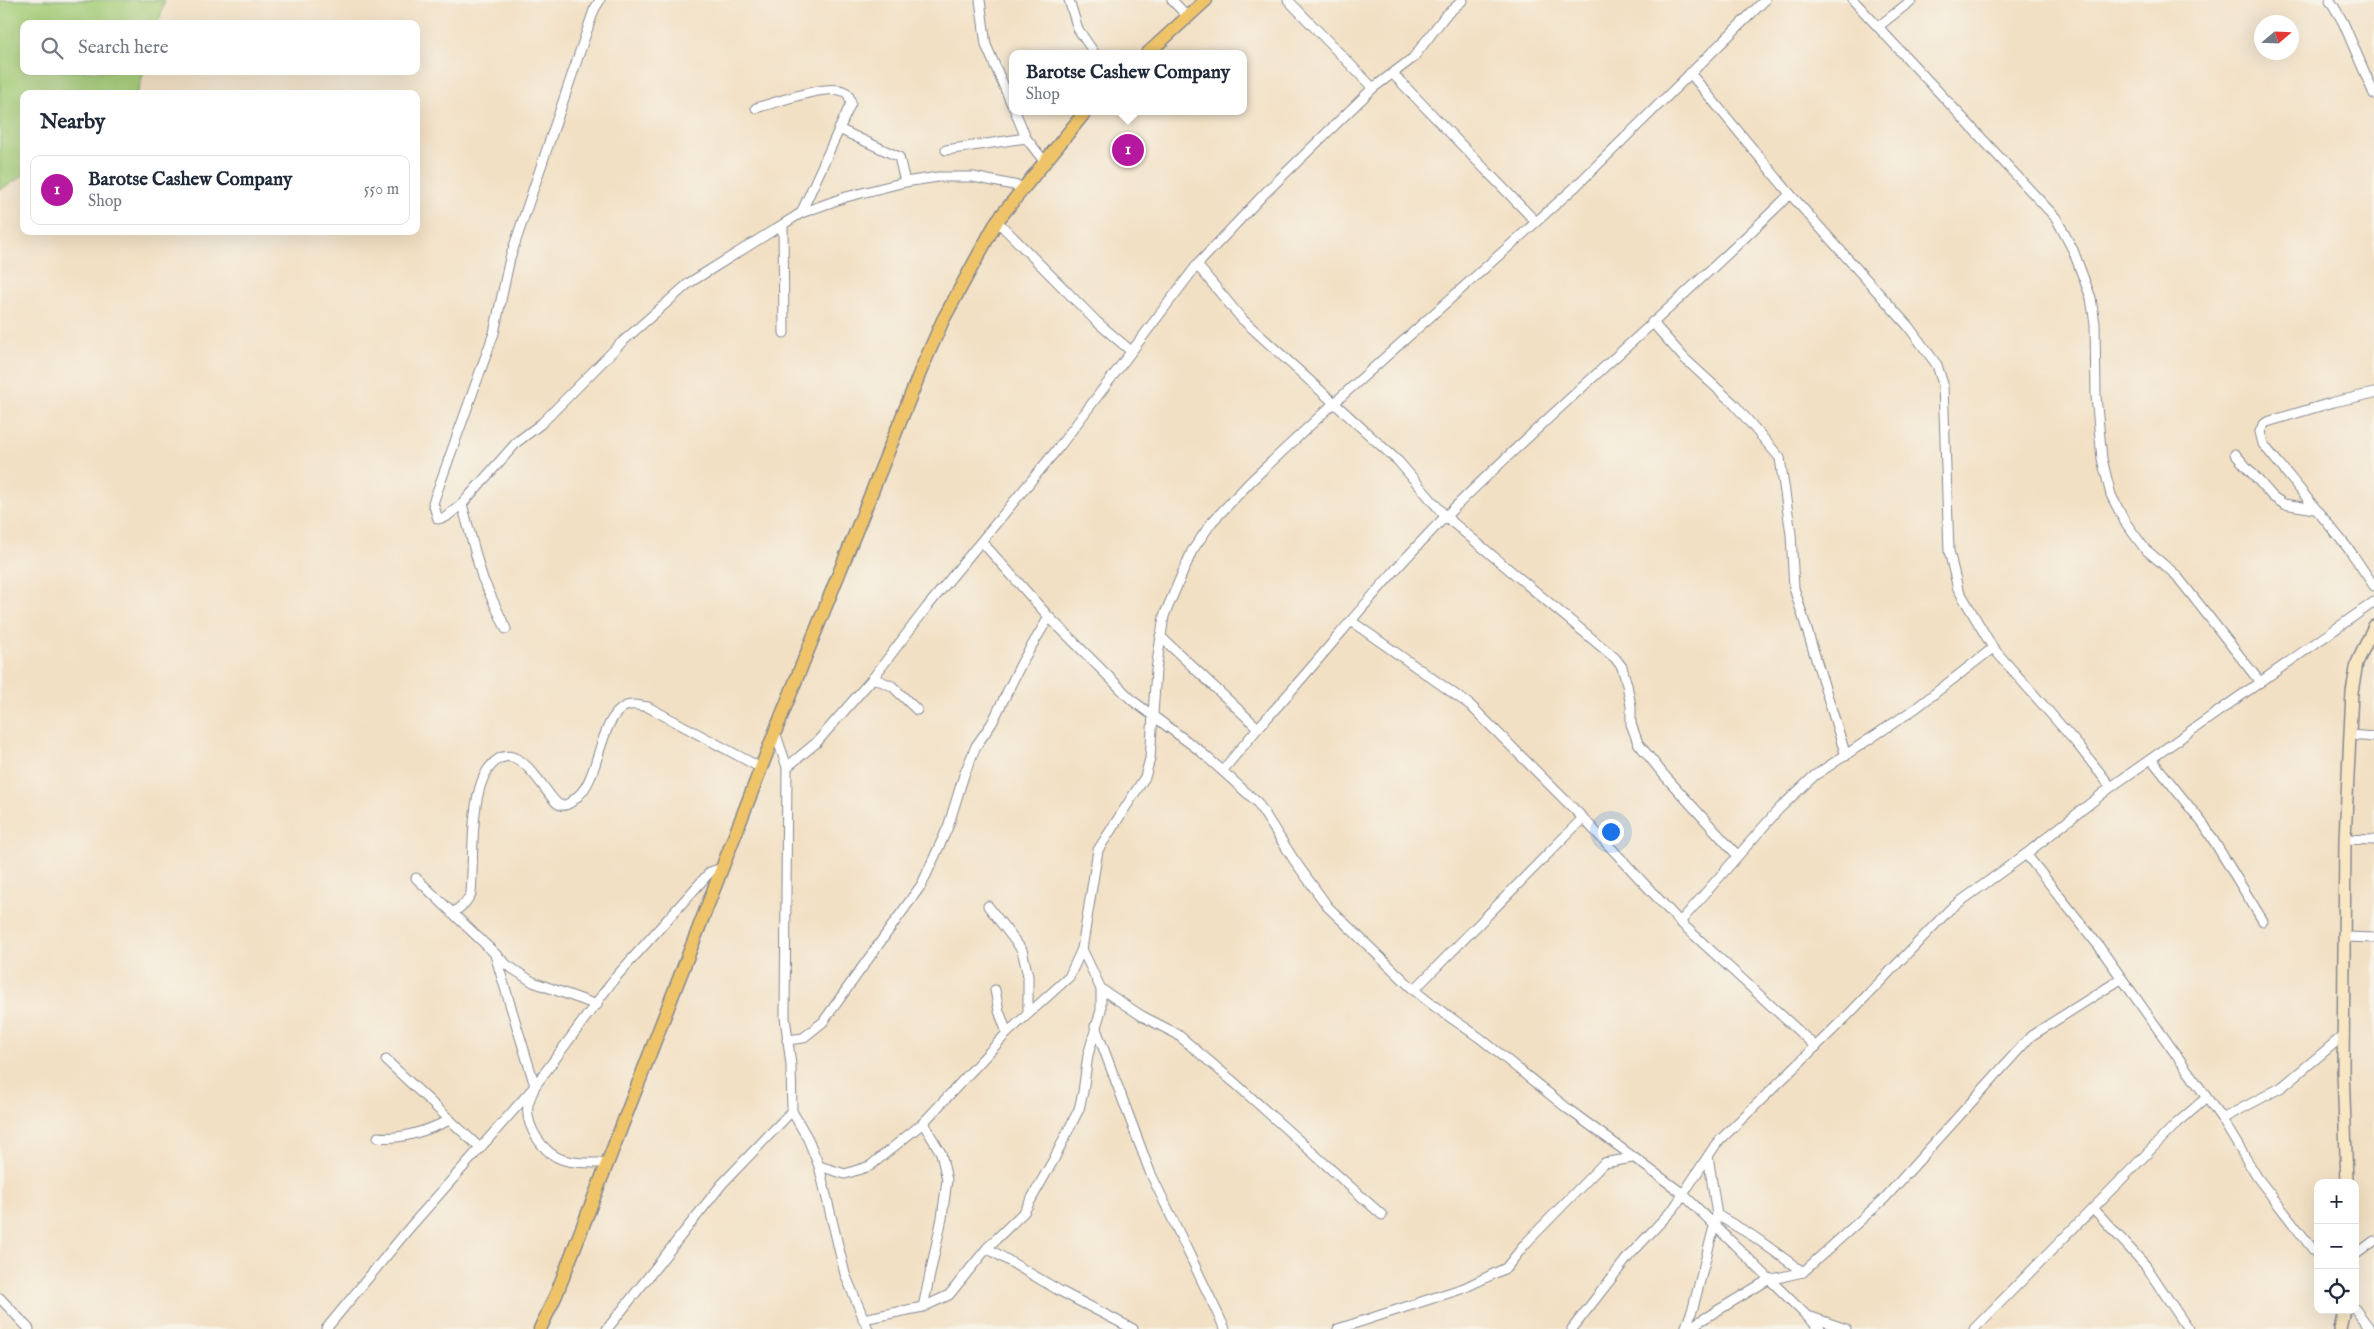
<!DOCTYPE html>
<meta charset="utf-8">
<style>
:root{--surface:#fff;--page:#f6f6f7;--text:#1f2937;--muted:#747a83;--line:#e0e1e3;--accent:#b5179e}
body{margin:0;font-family:"IM FELL English",serif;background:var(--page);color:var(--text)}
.controls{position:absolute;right:15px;bottom:15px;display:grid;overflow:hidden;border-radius:10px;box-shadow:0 5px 20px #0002}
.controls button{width:45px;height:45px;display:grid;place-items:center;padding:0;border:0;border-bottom:1px solid var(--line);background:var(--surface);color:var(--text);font:25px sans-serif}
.compass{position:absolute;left:2254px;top:15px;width:45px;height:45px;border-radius:50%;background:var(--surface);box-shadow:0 5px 20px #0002;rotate:71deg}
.you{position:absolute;left:1610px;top:831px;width:18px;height:18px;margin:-12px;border:4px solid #fff;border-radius:50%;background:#1a73e8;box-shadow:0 0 0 8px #1a73e833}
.badge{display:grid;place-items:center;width:32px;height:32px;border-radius:50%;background:var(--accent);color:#fff;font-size:16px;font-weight:700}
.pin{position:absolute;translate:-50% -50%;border:2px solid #fff;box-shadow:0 1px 5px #0006}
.popup{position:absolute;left:1009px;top:50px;width:238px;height:65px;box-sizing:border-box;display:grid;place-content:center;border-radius:10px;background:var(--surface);filter:drop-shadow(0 1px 4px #0005);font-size:16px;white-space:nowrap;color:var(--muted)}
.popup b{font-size:19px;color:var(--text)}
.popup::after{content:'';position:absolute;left:50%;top:100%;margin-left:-10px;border:10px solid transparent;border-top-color:var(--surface)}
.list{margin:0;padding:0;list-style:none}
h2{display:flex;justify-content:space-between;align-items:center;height:65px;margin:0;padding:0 20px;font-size:21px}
h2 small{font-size:16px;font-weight:400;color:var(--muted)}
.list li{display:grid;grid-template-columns:32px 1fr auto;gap:15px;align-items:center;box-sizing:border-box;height:70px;margin:0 10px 10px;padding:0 10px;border:1px solid var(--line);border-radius:10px}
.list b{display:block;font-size:19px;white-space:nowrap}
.list p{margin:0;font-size:16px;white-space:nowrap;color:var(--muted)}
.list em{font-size:16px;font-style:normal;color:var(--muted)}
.icon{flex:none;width:28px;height:28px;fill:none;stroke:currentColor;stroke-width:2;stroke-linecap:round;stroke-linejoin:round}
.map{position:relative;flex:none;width:2374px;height:1329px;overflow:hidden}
.search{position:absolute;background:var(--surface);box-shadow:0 5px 20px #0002;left:20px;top:20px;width:400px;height:55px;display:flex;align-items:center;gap:12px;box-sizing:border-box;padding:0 18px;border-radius:10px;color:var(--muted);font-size:19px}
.panel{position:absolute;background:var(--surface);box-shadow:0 5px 20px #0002;left:20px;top:90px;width:400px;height:145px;border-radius:10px}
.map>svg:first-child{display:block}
</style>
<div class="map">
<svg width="2374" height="1329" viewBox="0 0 2374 1329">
<rect width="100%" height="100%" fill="#f7f3e8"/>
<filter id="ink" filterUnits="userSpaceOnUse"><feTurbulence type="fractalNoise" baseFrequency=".02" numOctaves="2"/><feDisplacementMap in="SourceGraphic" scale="10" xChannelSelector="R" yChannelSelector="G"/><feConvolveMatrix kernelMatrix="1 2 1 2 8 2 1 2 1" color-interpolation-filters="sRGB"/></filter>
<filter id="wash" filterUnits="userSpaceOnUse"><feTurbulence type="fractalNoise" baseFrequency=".0096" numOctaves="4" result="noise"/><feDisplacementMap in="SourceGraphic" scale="20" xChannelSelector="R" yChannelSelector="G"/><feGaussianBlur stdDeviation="1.12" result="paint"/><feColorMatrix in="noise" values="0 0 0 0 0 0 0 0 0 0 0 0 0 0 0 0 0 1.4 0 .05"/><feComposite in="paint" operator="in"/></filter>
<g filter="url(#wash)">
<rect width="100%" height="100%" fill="#f2e0c4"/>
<!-- green -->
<polygon fill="#a6ce79" stroke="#607e6c" points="0,0 165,0 158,24 24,24 24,71 144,71 137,94 24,94 24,175 0,190"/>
</g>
<g filter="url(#ink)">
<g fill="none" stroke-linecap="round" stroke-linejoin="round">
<!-- street casing -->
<g stroke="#868891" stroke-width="11">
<g id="street">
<polyline points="600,0 594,10 510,258 494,333 433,503 438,519 446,517 462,504 517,442 542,423 621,343 689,283 801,213 846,197 905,182 938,177 973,177 1024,187"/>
<polyline points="980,0 986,45 1013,107"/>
<polyline points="1069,0 1078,29 1095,54"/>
<polyline points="1172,0 1187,16"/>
<polyline points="1288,0 1373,88"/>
<polyline points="1853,0 2056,218 2073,250 2091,298 2095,324 2096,396 2102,459 2111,495 2125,522 2145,549 2176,575 2260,682"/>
<polyline points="2330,0 2343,22 2374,94"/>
<polyline points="1879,26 1912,0"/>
<polyline points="1690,73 1790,194 1908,326 1937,365 1943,384 1949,551 1958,589 1993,648 2078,745 2111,787"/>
<polyline points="1393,74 1536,222"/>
<path d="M756 108C775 103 826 84 843 91 849 93 849 97 851 103L801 213"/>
<polyline points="1015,111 1026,138 1044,161"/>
<polyline points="839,129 899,157 905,182"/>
<polyline points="946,150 1026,138"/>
<polyline points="997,221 1097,322 1131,351"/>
<polyline points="783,225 784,333"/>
<polyline points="1197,265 1242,319 1399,462 1445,516 1615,658 1622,667 1627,685 1631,706 1631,724 1638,743 1664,775 1737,855"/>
<polyline points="1652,322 1684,358 1734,404 1780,458 1791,534 1794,588 1846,756"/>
<polyline points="2374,393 2334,402 2267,422 2263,425 2260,432 2263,444 2351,552 2374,586"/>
<polyline points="2235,454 2273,497 2284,504 2315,509"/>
<polyline points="462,504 482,577 506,629"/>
<polyline points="983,543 1049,617 1133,701 1199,750 1257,802 1294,860 1328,907 1414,990 1434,1006 1480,1038 1568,1109 1682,1193 1820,1329"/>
<polyline points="1351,621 1470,705 1583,818 1680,922 1816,1047"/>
<path d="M1160 636 1258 728C1322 658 1380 582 1447 515 1558 404 1679 304 1790 194"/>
<polyline points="873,678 892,686 917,710"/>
<polyline points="775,732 787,767 785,1017 791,1065 792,1111 808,1139 819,1166 845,1274 868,1329"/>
<polyline points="2350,735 2374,737"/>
<polyline points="2152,760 2204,825 2263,921"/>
<polyline points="787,767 816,743 873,678 927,607 1059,447 1197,265 1265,193 1373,88 1413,58 1445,16 1463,0"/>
<polyline points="1223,770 1258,728"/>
<polyline points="2345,839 2374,840"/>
<polyline points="2026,854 2098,945 2222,1119 2257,1177 2318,1256"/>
<polyline points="416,878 507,965 533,982 597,1005"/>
<polyline points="988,906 1022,950 1028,976 1028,1013"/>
<path d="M452 914 465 903 471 894C474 861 469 794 489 768 519 729 547 801 560 805 567 807 574 800 579 795 600 776 599 718 626 706 632 703 641 706 648 707L761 768"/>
<polyline points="1680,922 1779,809 1814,776 1916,708 1993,648"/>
<polyline points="2346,937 2374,938"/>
<path d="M495 955 535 1086C533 1092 529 1099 528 1105 525 1126 543 1154 564 1160 577 1164 593 1163 607 1163"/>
<polyline points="1101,989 1142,1016 1177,1034 1236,1084 1382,1215"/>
<polyline points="995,990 999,1011 1007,1033"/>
<polyline points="1414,990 1583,818"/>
<polyline points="1095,1026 1150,1172 1225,1329"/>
<polyline points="787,1040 803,1038 823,1022 922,884 948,827 964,775 976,746 992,723 1022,662 1049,617"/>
<polyline points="386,1060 480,1148"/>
<polyline points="2222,1119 2282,1087 2344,1035"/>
<path d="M378 1137C402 1140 428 1130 450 1120"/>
<polyline points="819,1166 845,1174 870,1166 923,1123 1007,1033 1069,977 1082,949 1098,850 1145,777 1150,759 1156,670 1164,616 1192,551 1212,522 1251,481 1333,404 1574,188 1765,0"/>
<polyline points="2093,1208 2146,1266 2188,1329"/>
<polyline points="1717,1215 1753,1236 1803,1272"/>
<polyline points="987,1248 1060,1291 1133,1329"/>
<polyline points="2355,1255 2374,1241"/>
<polyline points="0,1298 29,1329"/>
<polyline points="923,1307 942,1218 947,1180 941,1153 923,1123"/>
<polyline points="2355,1309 2370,1329"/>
<polyline points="1811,1317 1846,1329"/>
<polyline points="863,1319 923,1307 949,1295 987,1248 1024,1212 1054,1159 1079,1109 1083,1092 1088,1055 1101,1010 1101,989 1082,949"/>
<polyline points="326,1329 411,1226 535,1086 614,979 710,872 722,868"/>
<polyline points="607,1329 722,1184 792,1111"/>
<polyline points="1338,1329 1464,1288 1506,1268 1526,1243 1604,1163 1632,1158"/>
<polyline points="1572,1329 1628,1257 1674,1208 1716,1144 1849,1014 1950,909 2026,854 2111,787 2374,602"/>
<polyline points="1685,1329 1693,1308 1717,1215 1708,1156"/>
<polyline points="1687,1329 1768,1280 1803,1272 1884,1199 2031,1036 2121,979"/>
<polyline points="1974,1329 2175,1125 2205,1099"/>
</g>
</g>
<!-- secondary casing -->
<g stroke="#868891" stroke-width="14">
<g id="secondary">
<polyline points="2347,1183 2343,1070 2345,839 2352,692 2357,663 2374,626"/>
<polyline points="2340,1329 2344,1310"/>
</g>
</g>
<!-- primary casing -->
<g stroke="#868891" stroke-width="15">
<g id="primary">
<polyline points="1147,54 1206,0"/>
<polyline points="540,1329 556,1295 775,732 921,370 943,320 997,221 1086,111"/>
</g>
</g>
<!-- street -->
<use href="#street" stroke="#fff" stroke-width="9"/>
<!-- secondary -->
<use href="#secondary" stroke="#f9e7c3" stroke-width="11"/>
<!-- primary -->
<use href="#primary" stroke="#efc469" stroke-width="12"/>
</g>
</g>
</svg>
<div class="controls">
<button>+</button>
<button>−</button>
<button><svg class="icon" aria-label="locate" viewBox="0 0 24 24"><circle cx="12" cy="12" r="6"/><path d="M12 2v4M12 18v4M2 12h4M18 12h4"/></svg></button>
</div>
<svg class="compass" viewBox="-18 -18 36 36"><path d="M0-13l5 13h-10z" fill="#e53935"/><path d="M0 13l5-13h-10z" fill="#747a83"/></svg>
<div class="you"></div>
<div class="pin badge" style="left:1128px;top:150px">1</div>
<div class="popup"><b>Barotse Cashew Company</b>Shop</div>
<div class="search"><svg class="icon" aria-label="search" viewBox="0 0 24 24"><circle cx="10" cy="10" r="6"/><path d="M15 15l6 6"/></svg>Search here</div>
<section class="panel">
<h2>Nearby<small></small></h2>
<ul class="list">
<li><span class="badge">1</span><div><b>Barotse Cashew Company</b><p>Shop</p></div><em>550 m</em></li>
</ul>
</section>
</div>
